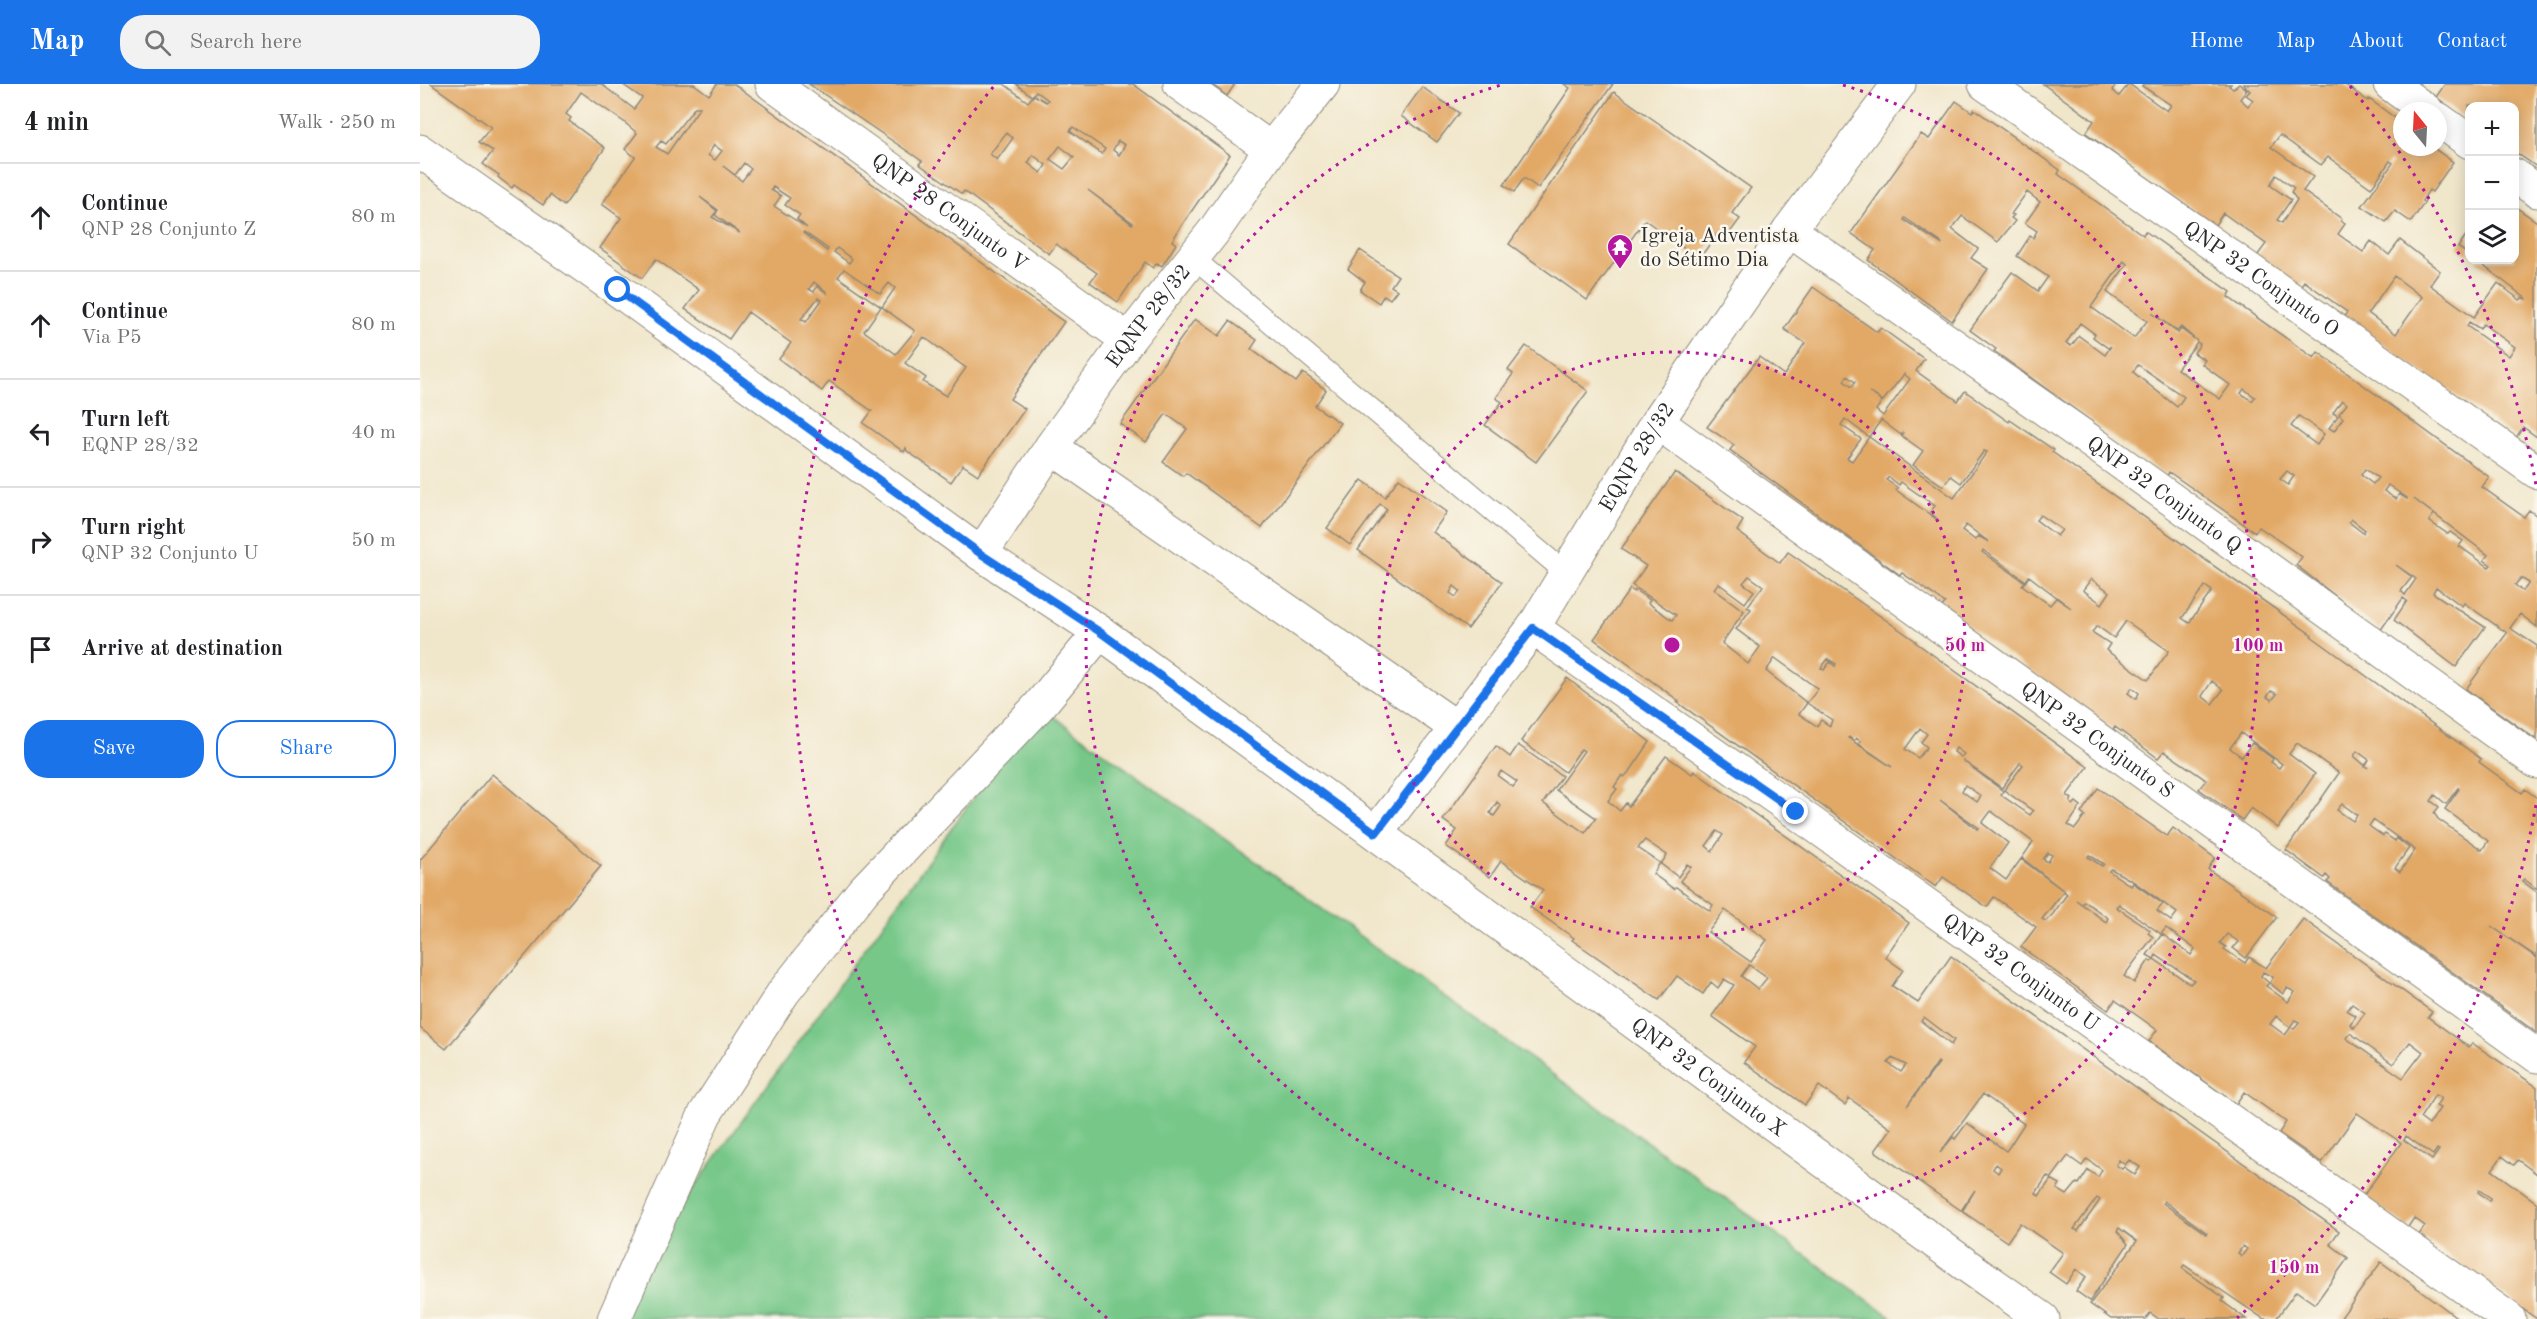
<!DOCTYPE html>
<meta charset="utf-8">
<style>
:root{--surface:#fff;--page:#f2f2f2;--text:#202124;--muted:#757577;--line:#e0e0e0;--accent:#1a73e8}
body{margin:0;font-family:"Old Standard TT",serif;background:var(--page);color:var(--text)}
.controls{position:absolute;right:18px;top:18px;display:grid;overflow:hidden;border-radius:12px;box-shadow:0 3px 15px #0003}
.controls button{width:54px;height:54px;display:grid;place-items:center;padding:0;border:0;border-bottom:2px solid var(--line);background:var(--surface);color:var(--text);font:30px sans-serif}
.compass{position:absolute;left:1973px;top:18px;width:54px;height:54px;border-radius:50%;background:var(--surface);box-shadow:0 3px 15px #0003;rotate:342deg}
.stop{position:absolute;width:18px;height:18px;margin:-14px;border:4px solid #1a73e8;border-radius:50%;background:#fff}
.stop.end{background:#1a73e8;border-color:#fff;box-shadow:0 2px 6px #0008}
.list{margin:0;padding:0;list-style:none}
h2{display:flex;justify-content:space-between;align-items:center;height:78px;margin:0;padding:0 24px;font-size:26px}
h2 small{font-size:20px;font-weight:400;color:var(--muted)}
.list li{display:grid;grid-template-columns:39px 1fr auto;gap:18px;align-items:center;box-sizing:border-box;height:108px;padding:0 24px;border-top:2px solid var(--line)}
.list b{display:block;font-size:22px;white-space:nowrap}
.list p{margin:0;font-size:20px;white-space:nowrap;color:var(--muted)}
.list em{font-size:20px;font-style:normal;color:var(--muted)}
.actions{display:flex;gap:12px;padding:18px 24px}
.actions a{flex:1;padding:14px 0;border:2px solid var(--accent);border-radius:24px;text-align:center;font-size:21px;color:var(--accent)}
.actions .main{background:var(--accent);color:#fff}
.icon{flex:none;width:33px;height:33px;fill:none;stroke:currentColor;stroke-width:2;stroke-linecap:round;stroke-linejoin:round}
.map{position:relative;flex:none;width:2117px;height:1235px;overflow:hidden}
header{display:flex;align-items:center;gap:36px;box-sizing:border-box;height:84px;padding:0 30px;background:var(--accent);color:#fff}
header strong{font-size:28px}
nav{display:flex;gap:33px;margin-inline-start:auto;font-size:21px}
.search{width:420px;height:54px;background:var(--page);display:flex;align-items:center;gap:15px;box-sizing:border-box;padding:0 21px;border-radius:24px;color:var(--muted);font-size:22px}
main{display:flex}
aside{flex:1;background:var(--surface)}
.map>svg:first-child{display:block}
</style>
<header>
<strong>Map</strong>
<div class="search"><svg class="icon" aria-label="search" viewBox="0 0 24 24"><circle cx="10" cy="10" r="6"/><path d="M15 15l6 6"/></svg>Search here</div>
<nav><a>Home</a><a>Map</a><a>About</a><a>Contact</a></nav>
</header>
<main>
<aside>
<h2>4 min<small>Walk · 250 m</small></h2>
<ul class="list">
<li><svg class="icon" aria-label="ahead" viewBox="0 0 24 24"><path d="M12 20V5M6 11l6-6 6 6"/></svg><div><b>Continue</b><p>QNP 28 Conjunto Z</p></div><em>80 m</em></li>
<li><svg class="icon" aria-label="ahead" viewBox="0 0 24 24"><path d="M12 20V5M6 11l6-6 6 6"/></svg><div><b>Continue</b><p>Via P5</p></div><em>80 m</em></li>
<li><svg class="icon" aria-label="left" viewBox="0 0 24 24"><path d="M17 20v-9H6M10 6l-5 5 5 5"/></svg><div><b>Turn left</b><p>EQNP 28/32</p></div><em>40 m</em></li>
<li><svg class="icon" aria-label="right" viewBox="0 0 24 24"><path d="M7 20v-9h11M14 6l5 5-5 5"/></svg><div><b>Turn right</b><p>QNP 32 Conjunto U</p></div><em>50 m</em></li>
<li><svg class="icon" aria-label="arrive" viewBox="0 0 24 24"><path d="M6 21V4h12l-3 4 3 4H6"/></svg><div><b>Arrive at destination</b></div></li>
</ul>
<div class="actions"><a class="main">Save</a><a>Share</a></div>
</aside>
<div class="map">
<svg width="2117" height="1235" viewBox="0 0 2117 1235">
<rect width="100%" height="100%" fill="#fbf7ec"/>
<filter id="ink" filterUnits="userSpaceOnUse"><feTurbulence type="fractalNoise" baseFrequency=".0167" numOctaves="2"/><feDisplacementMap in="SourceGraphic" scale="12" xChannelSelector="R" yChannelSelector="G"/><feConvolveMatrix kernelMatrix="1 2 1 2 8 2 1 2 1" color-interpolation-filters="sRGB"/></filter>
<filter id="wash" filterUnits="userSpaceOnUse"><feTurbulence type="fractalNoise" baseFrequency=".008" numOctaves="4" result="noise"/><feDisplacementMap in="SourceGraphic" scale="24" xChannelSelector="R" yChannelSelector="G"/><feGaussianBlur stdDeviation="1.35" result="paint"/><feColorMatrix in="noise" values="0 0 0 0 0 0 0 0 0 0 0 0 0 0 0 0 0 1.4 0 .05"/><feComposite in="paint" operator="in"/></filter>
<g filter="url(#wash)">
<rect width="100%" height="100%" fill="#f0e6ca"/>
<!-- green -->
<polygon fill="#76c788" stroke="#50795a" stroke-width="1.5" points="619,622 1474,1235 180,1235"/>
<g id="blocks">
<!-- building -->
<g fill="#e2a966" fill-rule="evenodd">
<path d="M11 0H181L214 25 222 14 202 0H274L289 11 297 0H314L644 238 590 315 605 325 558 391 543 381 531 398 487 367 486 364 484 368 443 339 452 327 409 297 402 307 359 275 371 259 328 228 309 255 265 225 279 206 236 175 222 194 180 164 201 134 182 120 215 73 205 65 217 49 204 38 161 8 146 30 151 34 149 37 185 64 144 122 130 111 123 121 94 101 92 104 88 101 78 93 79 91 63 80 73 67 59 58 71 43ZM275 23H280L247 70 236 63 241 57 246 60ZM294 61 302 67 295 76 288 71ZM324 79 331 85 322 97 303 82 315 91ZM353 103 370 114 365 121 380 131 377 135 387 144 354 122 361 112 351 106ZM280 113 298 126 295 131 320 149 292 133 297 127ZM384 148 408 165 407 167 383 149ZM417 164 432 175 429 179 414 168ZM424 185 460 210 469 199 475 204 462 223 495 247 476 270 444 247 461 223 418 193ZM394 198 407 208V209L397 202 394 208 389 205ZM398 214 402 216 386 238 381 235ZM504 253 546 284 526 312 503 298 506 294 485 279Z"/>
<path d="M389 0H584L608 18 614 11 626 18 628 16 616 7 612 12 596 0H713L810 71 758 147 752 157 756 160 742 182 737 179 733 184 725 178 698 218 670 198 677 189 636 160 629 170 544 107 542 110 499 80 502 77ZM653 43 685 65 682 70 650 47ZM586 49 593 54 577 76 570 70ZM698 57 705 61 699 71 693 66ZM640 62 654 73 644 85 630 75ZM613 71 626 81 621 89 608 79ZM668 106 713 139 712 140Z"/>
<polygon points="791,0 815,0 807,12"/>
<polygon points="1144,0 1193,0 1118,104 1104,94 1094,108 1084,101 1150,4"/>
<path d="M1623 0H1697L1692 6 1699 12 1709 0 1747 27 1751 21 1722 2 1723 0H1811L1809 2 1813 5 1819 0 1827 6 1820 15 1828 22 1833 16 1826 11 1830 7 1823 0H1924L1948 17 1949 15 1982 39V63H2012L2033 78 2012 108 2009 106 2002 117 2005 118 1991 138 1975 127 1966 138 1942 122 1973 79 1970 77 1951 104 1908 73 1901 81 1860 51 1851 63 1893 93 1883 107 1922 135 1921 137 1925 140 1918 150 1943 168 1951 157 1969 171 1980 156 2020 187 2010 201 2054 233 2078 199 2100 216 2102 214 2107 215 2056 176H2094V122L2117 138V353L2103 343 2096 354 1924 233 1927 228 1884 197 1880 203 1837 172 1846 160 1803 129 1795 141 1708 80 1666 49 1674 37ZM1856 91 1874 104 1871 108 1877 116 1862 139 1857 136 1871 116 1850 101ZM1974 192 2002 213 1976 250 1948 229ZM2049 238 2060 245 2063 240 2095 263 2089 272 2047 242Z"/>
<polygon points="2025,0 2117,0 2117,83 2094,67 2094,22 2049,22 2049,37 2016,13"/>
<polygon points="1002,3 1039,29 1017,58 981,32"/>
<polygon points="1194,8 1331,104 1312,129 1320,135 1305,155 1297,150 1279,175 1225,136 1167,216 1089,160"/>
<path d="M1536 17 1552 28 1554 25 1640 86 1638 90 1723 151 1725 147 1811 208 1808 213 1894 274 1898 268 2069 393 2062 403 2104 433 2109 426 2117 432V543L2100 530 2090 544 2117 562V656L2046 605 2087 549 2044 519 2042 522 2016 503 2013 509 2065 543 2036 583 1974 536 1987 517 1983 514 1960 547 1876 481 1882 473 1839 443 1835 448 1749 388 1747 392 1574 267 1576 265 1550 246 1592 188 1618 207 1628 193 1597 172 1610 152 1613 154 1617 147 1605 139 1620 118 1607 108 1591 130 1594 131 1591 134 1595 137 1578 158 1542 132 1532 145 1558 165 1551 174 1568 185 1532 237 1448 176 1455 166 1431 149 1501 50 1509 55ZM1485 134 1522 159 1521 160 1484 136ZM1704 177 1707 180 1687 208 1727 237 1714 254 1671 223ZM1732 229 1757 247 1761 243 1777 257 1761 245 1758 249ZM1660 239 1675 250 1673 253 1688 264 1691 262 1685 271 1659 252 1651 262 1646 259ZM1777 258 1780 260 1774 269 1785 276 1782 280 1810 301 1800 315 1757 285ZM1718 281 1764 313 1757 323 1713 288ZM1824 305 1835 313 1832 317 1821 309ZM1922 316 1927 320 1919 330 1923 334 1914 347 1909 344 1918 332 1913 329ZM1879 332 1904 350 1897 361 1871 342ZM1945 385 1958 394 1953 400 1941 391ZM1867 387 1874 392 1868 401 1860 395ZM1968 401 1987 414V415L1979 410 1976 415 1964 407ZM1994 415 2068 471 2064 476 2071 481 2069 483 2039 462 2043 457 2030 448 2028 450 2009 437 2014 430ZM1931 435 1945 446 1943 449 1929 438ZM1976 481 1996 495 1985 511 1981 507 1992 493ZM2101 494 2109 499 2103 507 2095 501Z"/>
<polygon points="2049,147 2049,171 2038,163"/>
<polygon points="940,166 978,192 971,202 977,206 970,215 964,211 959,219 940,206 945,198 928,185"/>
<path d="M1393 203 1457 248 1461 244 1504 275 1496 287 1538 317 1545 307 1589 338 1590 336 1634 366 1632 368 1892 551 1891 552 2061 675 2059 678 2102 709 2105 705 2117 714V805L2104 795 2102 797 2117 808V873L2071 842 2117 874V949L1907 798 1910 795 1906 791 1904 794 1866 766 1919 689 1877 659 1869 670 1895 690 1858 744 1831 724 1822 736 1779 705 1786 696 1744 667 1738 674 1695 643 1693 646 1522 523 1525 519 1482 489 1480 491 1310 366 1314 361 1287 343 1339 273 1364 291 1385 259 1364 245ZM1484 290 1490 295 1463 332 1456 326 1462 317 1449 308 1463 317ZM1427 292 1435 298 1432 303 1424 297ZM1425 335 1449 353 1461 336 1481 351 1483 348 1482 352 1503 367 1493 381 1523 402 1531 392 1541 399 1564 367 1567 368 1534 414 1449 353 1432 377 1427 374 1441 355 1421 341ZM1469 393 1479 401 1481 398 1515 422 1510 428 1519 437 1476 406 1478 404 1466 396ZM1620 431 1642 446 1637 452 1616 436ZM1546 441 1569 458 1558 452 1555 456 1542 446ZM1563 466 1606 497 1609 492 1651 524 1636 514 1630 521 1602 501 1605 498 1562 468ZM1671 495 1690 508 1682 520 1663 506ZM1785 502 1792 507 1769 539 1762 534ZM1706 537 1749 567 1728 596 1686 566 1690 560 1672 548 1677 542 1694 554ZM1792 597 1803 606 1792 620 1782 612ZM1712 604 1719 609 1716 615 1708 609ZM1851 607 1857 610 1852 616 1847 613ZM1821 649 1862 680 1859 684 1851 678 1853 675 1832 659 1822 673 1810 664ZM1937 667 1949 676 1945 682 1948 684 1934 672ZM2038 704 2039 705 2025 725 2068 757 2062 766 2018 735 2014 729 2019 723 2011 717 2015 711 2026 720ZM1922 720 1937 731 1933 737 1917 726ZM1953 736 1995 766 1980 788 1975 784 1989 764 1976 754 1975 757 1965 750 1963 752 1949 742Z"/>
<polygon points="775,235 799,252 810,237 837,256 831,265 876,298 883,289 906,306 895,322 920,339 842,444 766,389 763,392 743,378 767,345 746,330 726,358 700,340"/>
<polygon points="1106,262 1168,307 1116,378 1065,341 1082,318 1076,314 1093,290 1088,286"/>
<path d="M1255 388 1323 437 1317 447 1360 479 1368 468 1496 557 1495 558 1668 683 1647 711 1652 715 1650 718 1653 721 1656 718 1661 722 1648 741 1655 745 1665 732 1661 729 1678 704 1747 752 1753 744 1795 774 1788 785 1857 833 1826 874 1813 864 1819 858 1807 850 1800 859 1806 863 1804 865 1825 879 1829 873 1846 884 1883 835 2012 928 2008 933 2049 963 2052 959 2117 1003V1090L2098 1076 2094 1081 2082 1072 2072 1086 2117 1119V1235L1999 1151 2005 1142 1994 1134 1988 1143 1943 1112 1981 1059 1976 1055 1937 1029 1902 1079 1859 1049 1866 1038 1824 1008 1816 1020 1729 957 1737 946 1722 935 1695 916 1688 926 1601 863 1616 843 1574 813 1567 823 1523 793 1516 803 1257 618 1259 617 1174 555 1210 505 1214 508 1215 506 1230 516 1228 519 1252 536 1256 531 1212 501 1226 482 1201 465ZM1329 492 1343 502 1327 523 1331 525 1316 545 1340 563 1328 580 1302 559 1324 527 1294 505 1298 499 1325 519 1334 507 1323 499ZM1355 574 1398 605 1387 619 1346 587ZM1408 575 1416 580 1415 582 1410 578 1404 586 1401 584ZM1387 619 1412 636 1410 642 1401 636 1397 642 1379 630ZM1500 644 1507 650 1501 658 1507 663 1498 674 1485 665ZM1429 653 1434 657 1436 654 1440 657 1439 660 1472 683 1428 654ZM1536 664 1544 670 1541 673 1534 668ZM1542 676 1582 704 1600 679 1603 681 1584 706 1613 727 1610 731 1581 711 1583 707ZM1545 701 1561 712 1557 718 1542 707ZM1520 716 1559 744 1557 745ZM1571 727 1613 758 1602 774 1644 807 1601 775 1586 796 1570 784 1588 759 1562 739ZM1628 769 1632 771 1628 778 1623 775ZM1669 771 1684 780 1682 782 1668 773ZM1691 785 1714 798 1757 829 1751 837 1737 827 1743 820 1713 799 1711 802 1689 787ZM1644 807 1647 810 1633 830 1626 837 1622 835ZM1656 816 1662 820 1664 817 1688 834 1686 838ZM1699 820 1741 850 1746 844 1775 865 1771 871 1742 850 1727 871 1734 875 1736 871 1774 896 1770 900 1734 875 1731 878 1729 876 1714 899 1704 892 1733 853 1728 849 1730 846 1696 823ZM1843 888 1853 893 1850 899 1863 910 1867 904 1875 908 1868 918 1846 902 1849 899 1841 892ZM1932 920 1945 929 1934 944 1930 940 1936 932 1927 927ZM1856 932 1870 943 1875 936 1879 938 1874 945 1871 943 1865 951 1850 940ZM1930 949 1973 980 1990 958 2003 968 1983 994 1926 954ZM2015 1011 2021 1014 2016 1022 2020 1024 2009 1041 2000 1034ZM1986 1052 2013 1071 2017 1065 2019 1066 2012 1076 1984 1056ZM2059 1106 2071 1114 2070 1117 2058 1108Z"/>
<path d="M979 394 1027 428 1013 448 1082 498 1048 545 938 466 967 425 960 420 930 461 907 444 942 396 965 413ZM1034 502 1040 507 1036 513 1030 509Z"/>
<path d="M1147 594 1230 658 1211 686 1204 693 1202 691 1194 703 1197 705 1188 717 1200 727 1206 719 1209 722 1246 672 1272 690 1274 687 1489 839 1465 873 1483 886 1472 902 1498 919 1531 872 1919 1147 1910 1160 1928 1174 1895 1220 1876 1207 1856 1235H1844L1764 1181 1762 1184 1804 1214 1802 1217 1826 1235H1739L1730 1229 1726 1235H1691L1670 1220 1717 1157 1699 1144 1697 1147 1708 1160 1670 1217 1656 1207 1666 1193 1656 1185 1646 1200 1629 1188 1643 1169 1600 1139 1587 1158 1455 1067 1471 1045 1429 1014 1425 1021 1399 1002 1385 1021 1324 978 1335 963 1292 932 1314 901 1304 895 1298 904 1291 898 1283 910 1257 892 1239 916 1152 856 1154 854 1110 823 1123 806 1081 777 1070 793 1026 762 1037 746 1023 736 1076 662 1090 673 1098 661 1142 692 1123 719 1165 749 1176 734 1136 706 1164 667 1161 665 1145 688 1101 657ZM1081 687 1097 698 1093 703 1078 692ZM1077 718 1081 722 1074 732 1070 729ZM1297 747 1303 751 1292 767 1286 762ZM1225 756 1247 771 1241 780 1258 793 1267 780 1271 783 1260 797 1293 821 1290 827 1256 803 1254 805 1233 790 1240 779 1218 764ZM1305 826 1347 856 1331 878 1288 848ZM1329 881 1347 894 1338 905 1321 892ZM1504 933 1534 956 1531 961 1501 937ZM1472 974 1486 981 1481 988 1468 979ZM1518 978 1519 979 1487 1022ZM1563 1010 1604 1040 1589 1063 1586 1067 1547 1039 1535 1055 1533 1053 1520 1069ZM1648 1072 1662 1082 1667 1075 1682 1086 1678 1093 1668 1086 1659 1100 1657 1099 1647 1111 1637 1105 1640 1100 1631 1095 1619 1112 1616 1109 1627 1092 1631 1095ZM1699 1076 1705 1081 1709 1076 1720 1083 1715 1091 1704 1083 1702 1085 1696 1081ZM1576 1080 1581 1084 1578 1089 1573 1085ZM1555 1106 1543 1126 1542 1125ZM1677 1114 1680 1116 1671 1129 1658 1147 1654 1145ZM1744 1117 1787 1149 1786 1150 1743 1119ZM1823 1162 1827 1165 1822 1172 1818 1169Z"/>
<polygon points="72,690 181,782 26,965 0,944 0,776"/>
<polygon points="1961,1178 2004,1209 2039,1235 1920,1235"/>
</g>
</g>
</g>
<g filter="url(#ink)">
<use href="#blocks" fill-opacity="0" stroke="#8e887a" stroke-width="1.5"/>
<g fill="none" stroke-linecap="round" stroke-linejoin="round">
<!-- service casing -->
<g stroke="#8e887a" stroke-width="22">
<polyline id="service" points="773,174 1146,489"/>
</g>
<!-- minor casing -->
<g stroke="#8e887a" stroke-width="35">
<g id="minor">
<path id="s1" d="M352 0 708 256"/>
<polyline points="760,0 851,65"/>
<path id="s2" d="M1565 0 2117 388"/>
<polyline points="1970,0 2007,27"/>
<polyline points="2018,35 2050,58"/>
<polyline points="2094,91 2117,107"/>
<path id="s3" d="M1369 146 1690 371 2117 678"/>
<path id="s4" d="M1237 338 2117 972"/>
<polyline points="631,363 1037,644"/>
<path id="s5" d="M561 470 631 363 708 256 794 147 851 65 903 0"/>
<path id="s6" d="M1113 544 1376 728 2089 1235"/>
<path id="s7" d="M956 749 1113 544 1237 338 1369 146 1479 0"/>
<polyline points="194,1235 285,1030 363,909 443,807 619,622 680,548"/>
</g>
</g>
<!-- tertiary casing -->
<g stroke="#8e887a" stroke-width="35">
<g id="tertiary">
<path id="s8" d="M0 67 198 206 561 470 680 548 1546 1181 1623 1235"/>
</g>
</g>
<!-- service -->
<use href="#service" stroke="#fff" stroke-width="20"/>
<!-- minor -->
<use href="#minor" stroke="#fff" stroke-width="33"/>
<!-- tertiary -->
<use href="#tertiary" stroke="#fff" stroke-width="33"/>
</g>
</g>
<g fill="none" stroke-linecap="round" stroke-linejoin="round" filter="url(#ink)">
<!-- route -->
<polyline stroke="#1a73e8" stroke-width="8" points="198,206 561,470 680,548 956,749 1113,544 1376,728"/>
</g>
<!-- distance rings -->
<g fill="none" stroke="#b5179e" stroke-width="3" stroke-dasharray="3 6">
<circle cx="1252" cy="561" r="293"/>
<path d="M1423 1A586 586 0 1 1 1081 1"/>
<path d="M2116 721A879 879 0 0 1 1817 1234M687 1234A879 879 0 0 1 574 2M1930 2A879 879 0 0 1 2116 401"/>
</g>
<!-- icons -->
<defs>
<g id="temple-pin" transform="scale(1.35)"><path d="M0 17L-7.5 6A9.5 9.5 0 1 1 7.5 6Z" fill="#b5179e" stroke="#fbf7ec"/><path d="M0-6L5-2H3V0L6.5 2.5H4V6H1.5V3h-3V6H-4V2.5H-6.5L-3 0V-2H-5Z" fill="#fff"/></g>
</defs>
<g fill-rule="evenodd">
<use href="#temple-pin" x="1200" y="163"/>
</g>
<g text-anchor="middle" stroke-width="5" stroke-linejoin="round" paint-order="stroke">
<!-- street labels -->
<g font-size="21" fill="#2b2b2b" stroke="#fbf7ec">
<text dy="7" stroke="none"><textPath href="#s1" startOffset="219">QNP 28 Conjunto V</textPath></text>
<text dy="7" stroke="none"><textPath href="#s2" startOffset="338">QNP 32 Conjunto O</textPath></text>
<text dy="7" stroke="none"><textPath href="#s5" startOffset="291">EQNP 28/32</textPath></text>
<text dy="7" stroke="none"><textPath href="#s7" startOffset="458">EQNP 28/32</textPath></text>
<text dy="7" stroke="none"><textPath href="#s3" startOffset="459">QNP 32 Conjunto Q</textPath></text>
<text dy="7" stroke="none"><textPath href="#s4" startOffset="543">QNP 32 Conjunto S</textPath></text>
<text dy="7" stroke="none"><textPath href="#s6" startOffset="597">QNP 32 Conjunto U</textPath></text>
<text dy="7" stroke="none"><textPath href="#s8" startOffset="1587">QNP 32 Conjunto X</textPath></text>
</g>
<!-- poi labels -->
<g font-size="21" fill="#2b2b2b" stroke="#fbf7ec" text-anchor="start">
<text x="1220" y="158">Igreja Adventista<tspan x="1220" dy="24">do Sétimo Dia</tspan></text>
</g>
</g>
<circle cx="1252" cy="561" r="9" fill="#b5179e" stroke="#fbf7ec" stroke-width="3"/>
<g font-size="18" text-anchor="middle" font-weight="bold" fill="#b5179e" stroke="#fbf7ec" stroke-width="5" stroke-linejoin="round" paint-order="stroke">
<text x="1545" y="567">50 m</text>
<text x="1838" y="567">100 m</text>
<text x="1874" y="1189">150 m</text>
</g>
</svg>
<div class="controls">
<button>+</button>
<button>−</button>
<button><svg class="icon" aria-label="layers" viewBox="0 0 24 24"><path d="M12 4l9 5-9 5-9-5zM3 14l9 5 9-5"/></svg></button>
</div>
<svg class="compass" viewBox="-18 -18 36 36"><path d="M0-13l5 13h-10z" fill="#e53935"/><path d="M0 13l5-13h-10z" fill="#757577"/></svg>
<div class="stop" style="left:198px;top:206px"></div>
<div class="stop end" style="left:1376px;top:728px"></div>
</div>
</main>
